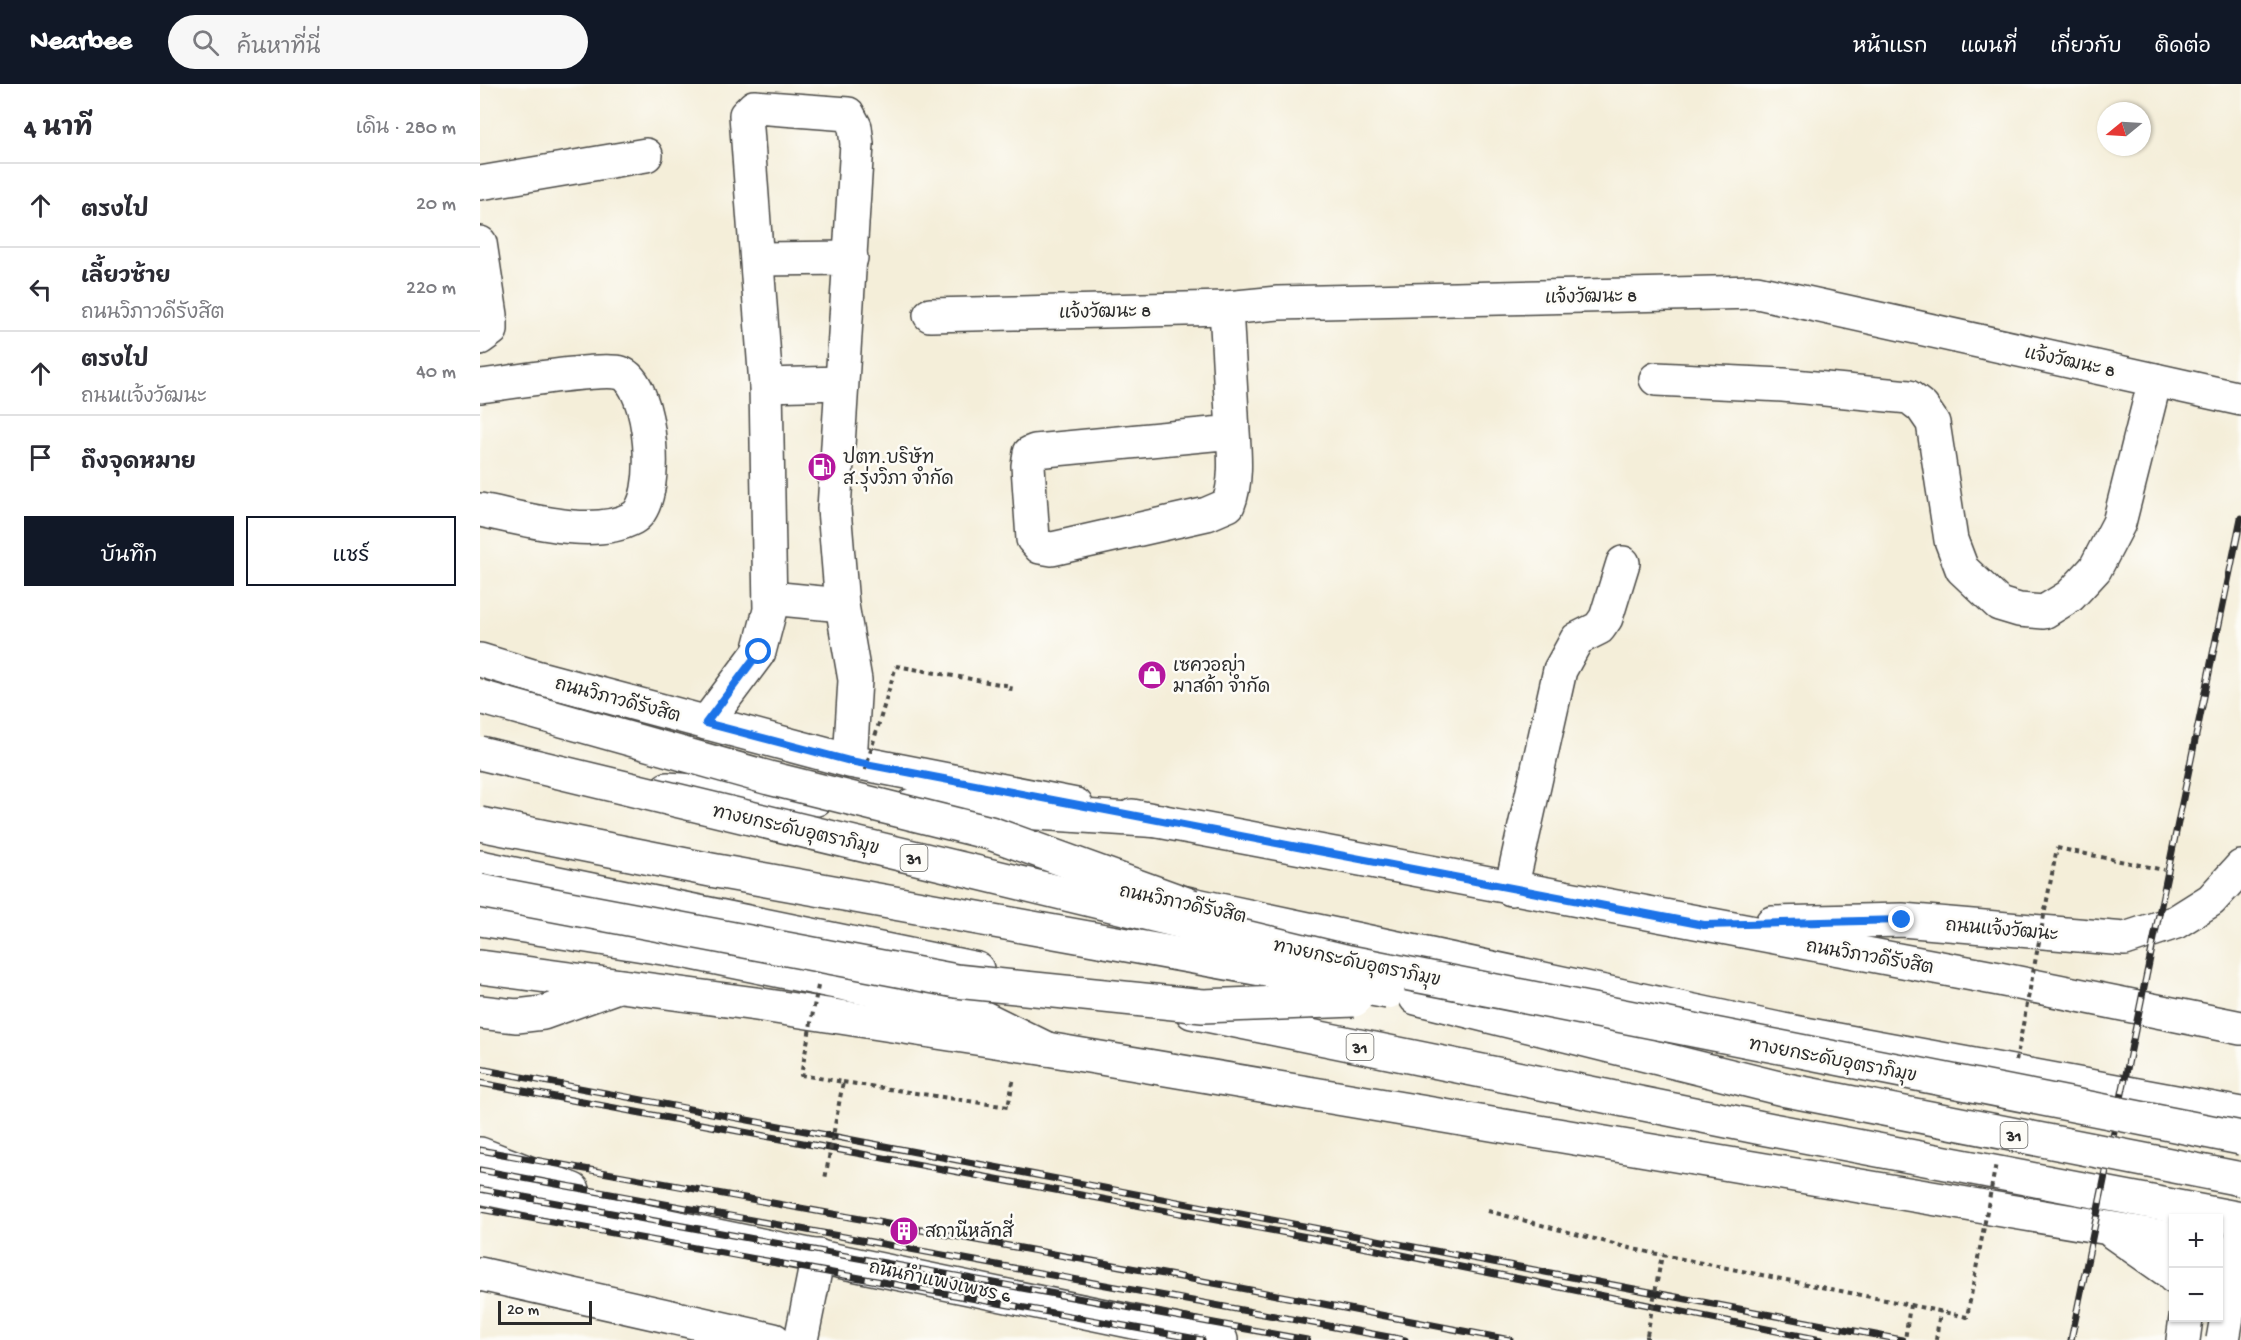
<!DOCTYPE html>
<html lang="th">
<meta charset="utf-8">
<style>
:root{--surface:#fff;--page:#f7f7f7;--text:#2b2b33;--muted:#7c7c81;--line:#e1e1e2;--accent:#111827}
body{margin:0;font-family:"Gochi Hand","Playpen Sans Thai",sans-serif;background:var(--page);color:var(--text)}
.controls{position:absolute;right:18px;bottom:18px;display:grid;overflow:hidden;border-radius:0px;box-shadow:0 2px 4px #0004}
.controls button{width:54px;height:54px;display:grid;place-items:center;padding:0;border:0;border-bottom:2px solid var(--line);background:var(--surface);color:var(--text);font:30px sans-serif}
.compass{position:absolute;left:1617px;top:18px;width:54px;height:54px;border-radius:50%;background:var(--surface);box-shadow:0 2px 4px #0004;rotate:252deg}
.scale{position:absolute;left:18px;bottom:15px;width:94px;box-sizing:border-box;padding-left:6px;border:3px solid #2b2b2b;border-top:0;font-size:16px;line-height:21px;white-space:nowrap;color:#2b2b2b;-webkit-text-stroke:4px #fdfcf7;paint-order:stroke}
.stop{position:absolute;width:18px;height:18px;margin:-14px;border:4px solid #1a73e8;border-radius:50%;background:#fff}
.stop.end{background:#1a73e8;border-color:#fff;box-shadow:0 2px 6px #0008}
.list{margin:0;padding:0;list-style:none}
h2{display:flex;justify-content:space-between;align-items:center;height:78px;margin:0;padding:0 24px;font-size:26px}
h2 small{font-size:20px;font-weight:400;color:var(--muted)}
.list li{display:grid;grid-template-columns:39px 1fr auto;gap:18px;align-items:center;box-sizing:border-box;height:84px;padding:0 24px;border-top:2px solid var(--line)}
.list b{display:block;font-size:22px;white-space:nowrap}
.list p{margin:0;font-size:20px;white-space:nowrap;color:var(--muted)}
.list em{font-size:20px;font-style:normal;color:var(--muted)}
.actions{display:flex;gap:12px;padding:18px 24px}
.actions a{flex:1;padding:14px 0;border:2px solid var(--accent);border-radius:0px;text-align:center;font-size:21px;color:var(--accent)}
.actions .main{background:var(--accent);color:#fff}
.icon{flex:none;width:33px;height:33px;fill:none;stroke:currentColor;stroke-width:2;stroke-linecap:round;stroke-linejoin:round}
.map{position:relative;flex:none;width:1761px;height:1256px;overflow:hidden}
header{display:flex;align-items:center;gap:36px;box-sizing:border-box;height:84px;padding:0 30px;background:var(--accent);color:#fff}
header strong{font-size:28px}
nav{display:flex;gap:33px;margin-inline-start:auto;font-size:21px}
.search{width:420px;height:54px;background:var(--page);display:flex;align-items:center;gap:15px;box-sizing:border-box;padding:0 21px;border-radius:33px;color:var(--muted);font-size:22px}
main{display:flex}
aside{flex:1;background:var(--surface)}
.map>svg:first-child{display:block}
</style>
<header>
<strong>Nearbee</strong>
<div class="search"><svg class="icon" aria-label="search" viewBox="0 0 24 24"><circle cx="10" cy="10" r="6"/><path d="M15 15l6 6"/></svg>ค้นหาที่นี่</div>
<nav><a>หน้าแรก</a><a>แผนที่</a><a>เกี่ยวกับ</a><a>ติดต่อ</a></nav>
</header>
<main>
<aside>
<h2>4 นาที<small>เดิน · 280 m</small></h2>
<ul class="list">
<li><svg class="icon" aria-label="ahead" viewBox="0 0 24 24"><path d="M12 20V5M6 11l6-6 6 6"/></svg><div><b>ตรงไป</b></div><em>20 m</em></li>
<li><svg class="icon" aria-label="left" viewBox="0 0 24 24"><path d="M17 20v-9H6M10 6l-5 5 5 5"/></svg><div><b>เลี้ยวซ้าย</b><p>ถนนวิภาวดีรังสิต</p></div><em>220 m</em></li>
<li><svg class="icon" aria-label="ahead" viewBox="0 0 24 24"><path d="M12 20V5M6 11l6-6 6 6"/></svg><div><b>ตรงไป</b><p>ถนนแจ้งวัฒนะ</p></div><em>40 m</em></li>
<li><svg class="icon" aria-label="arrive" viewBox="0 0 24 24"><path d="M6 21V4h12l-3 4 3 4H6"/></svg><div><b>ถึงจุดหมาย</b></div></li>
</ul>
<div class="actions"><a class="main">บันทึก</a><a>แชร์</a></div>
</aside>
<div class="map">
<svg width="1761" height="1256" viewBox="0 0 1761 1256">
<rect width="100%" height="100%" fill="#fdfcf7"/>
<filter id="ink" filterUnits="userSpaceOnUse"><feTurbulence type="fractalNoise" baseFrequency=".0167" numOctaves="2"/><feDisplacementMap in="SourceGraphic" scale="12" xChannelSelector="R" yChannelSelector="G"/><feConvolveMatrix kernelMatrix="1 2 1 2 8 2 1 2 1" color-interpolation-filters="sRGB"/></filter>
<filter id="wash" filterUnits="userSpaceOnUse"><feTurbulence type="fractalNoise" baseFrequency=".008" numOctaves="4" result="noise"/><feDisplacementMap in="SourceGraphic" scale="24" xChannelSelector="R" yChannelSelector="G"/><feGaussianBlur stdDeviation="1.35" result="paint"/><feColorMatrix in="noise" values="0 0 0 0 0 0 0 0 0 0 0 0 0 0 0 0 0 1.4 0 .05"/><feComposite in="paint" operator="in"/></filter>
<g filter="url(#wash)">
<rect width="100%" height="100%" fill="#f4eed9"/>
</g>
<g filter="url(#ink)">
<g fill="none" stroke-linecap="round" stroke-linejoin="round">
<!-- minor casing -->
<g stroke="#494845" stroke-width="36">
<g id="minor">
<polyline points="0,99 166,71"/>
<polyline points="0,159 11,231 11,246 0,254"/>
<polyline points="279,175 371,174"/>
<path d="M746 224C748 259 750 295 752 330 753 359 759 393 748 421L727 430 572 465 560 463 553 455 548 382 550 369 555 367 753 348"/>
<polyline points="450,231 746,224 798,219 1277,208 1761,315"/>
<polyline points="1176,295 1303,301 1429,313 1442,323 1453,339 1471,456 1482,485 1519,520 1539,526 1564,528 1590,512 1615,485 1639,439 1675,296"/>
<polyline points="286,301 361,299"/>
<path d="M0 302C27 299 121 283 141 289 172 299 182 418 153 434 112 456 43 434 0 426"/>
<polyline points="290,514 362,521"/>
<polyline points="226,639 279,568 290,526 286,301 266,31 274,23 368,30 375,43 377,60 354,425 362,521 375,596 370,677"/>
<polyline points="1031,805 1080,586 1097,555 1119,544 1126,534 1143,479"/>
<polyline points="0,1190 294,1256"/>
<polyline points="321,1256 338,1172"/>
</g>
</g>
<!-- major casing -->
<g stroke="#494845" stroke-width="36">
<g id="major">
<polyline points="0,576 59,594 370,677 596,721"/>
<polyline points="652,732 1519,895 1761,944"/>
<polyline points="1292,839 1422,836 1645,855 1696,838 1731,816 1761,783"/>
<polyline points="0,883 276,920 567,965 1694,1155"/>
<polyline points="0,928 37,932 63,929 135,903"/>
<polyline points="0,1070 93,1106"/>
<polyline points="0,1103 741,1256"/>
<polyline points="1634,1149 1691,1189 1694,1193"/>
<polyline points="1703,1256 1706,1234"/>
</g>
</g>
<!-- highway casing -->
<g stroke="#494845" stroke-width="36">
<g id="highway">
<polyline points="187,705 336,715"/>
<polyline points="432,721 681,737"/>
<polyline points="0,783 497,885"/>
<polyline points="683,814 1303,946 1761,1030"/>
<polyline points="0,835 208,868 420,911 498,931 567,965"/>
<polyline points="936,914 1307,1006"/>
<polyline points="712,928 1282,1044 1761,1135"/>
</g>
</g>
<!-- path -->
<g stroke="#494845" stroke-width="4" stroke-dasharray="4.5 4.5" stroke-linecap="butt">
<polyline points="416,582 531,602 530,608"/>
<polyline points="1577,764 1684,786"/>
<polyline points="363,998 528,1023 534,993"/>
<polyline points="1008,1127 1153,1165 1430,1221 1425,1256"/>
<polyline points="1167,1256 1167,1251"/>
<polyline points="1456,1256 1460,1227"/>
</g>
<!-- minor -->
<use href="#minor" stroke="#fff" stroke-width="33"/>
<!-- major -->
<use href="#major" stroke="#fff" stroke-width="33"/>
<!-- highway -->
<use href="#highway" stroke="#fff" stroke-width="33"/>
<!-- rail casing -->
<g stroke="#2b2b2b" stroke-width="7">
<g id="rail">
<polyline points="0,985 1422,1256"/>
<polyline points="0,999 892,1165 1341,1256"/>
<polyline points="0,1066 750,1202 1030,1256"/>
<polyline points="0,1086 925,1256"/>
<polyline points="0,1105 827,1256"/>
<polyline points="0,1125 722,1256"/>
<polyline points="1591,1256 1761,434"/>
</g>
</g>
<!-- rail -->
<use href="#rail" stroke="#fdfcf7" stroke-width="4.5" stroke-dasharray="14" stroke-linecap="butt"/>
<!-- major-bridge casing -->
<g stroke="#494845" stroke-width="36" stroke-linecap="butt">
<polyline id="major-bridge" points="1743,1256 1761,1152"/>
</g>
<!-- highway-bridge casing -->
<g stroke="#494845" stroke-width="36" stroke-linecap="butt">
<g id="highway-bridge">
<polyline points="0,613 289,694 510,749 712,822"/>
<polyline points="0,669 869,878 1761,1054"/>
<polyline points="0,740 231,786 908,908"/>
<polyline points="0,807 476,897 723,922 874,916"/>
<polyline points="1307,1006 1761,1095"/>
</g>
</g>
<!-- path-bridge -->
<g stroke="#494845" stroke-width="4" stroke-dasharray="4.5 4.5" stroke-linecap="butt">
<polyline points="385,686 416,582"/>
<polyline points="338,902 321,991 363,998 345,1095"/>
<polyline points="1536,977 1577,764"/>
<polyline points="1430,1221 1487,1233 1516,1079"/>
<polyline points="1167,1251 1182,1171"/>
</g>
<!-- major-bridge -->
<use href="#major-bridge" stroke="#fff" stroke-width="33"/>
<!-- highway-bridge -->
<use href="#highway-bridge" stroke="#fff" stroke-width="33"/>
</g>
</g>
<g fill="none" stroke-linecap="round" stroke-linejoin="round" filter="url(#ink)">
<!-- route -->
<polyline stroke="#1a73e8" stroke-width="8" points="279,568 226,639 370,677 1224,841 1422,836"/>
</g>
<!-- icons -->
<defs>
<g id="fuel-disc" transform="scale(1.5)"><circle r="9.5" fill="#b5179e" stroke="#fdfcf7"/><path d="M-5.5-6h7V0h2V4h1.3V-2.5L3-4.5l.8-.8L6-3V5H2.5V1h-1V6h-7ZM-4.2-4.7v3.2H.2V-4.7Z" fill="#fff"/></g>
<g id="shop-disc" transform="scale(1.5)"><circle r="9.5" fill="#b5179e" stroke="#fdfcf7"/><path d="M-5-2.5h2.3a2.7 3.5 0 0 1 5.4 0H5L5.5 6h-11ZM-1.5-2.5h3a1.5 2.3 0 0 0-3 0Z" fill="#fff"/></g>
<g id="building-disc" transform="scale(1.5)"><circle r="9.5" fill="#b5179e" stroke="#fdfcf7"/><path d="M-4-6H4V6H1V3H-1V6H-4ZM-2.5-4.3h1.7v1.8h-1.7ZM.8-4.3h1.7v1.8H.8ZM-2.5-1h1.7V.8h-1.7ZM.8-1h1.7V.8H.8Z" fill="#fff"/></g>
</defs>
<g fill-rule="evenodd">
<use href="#fuel-disc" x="342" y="383"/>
<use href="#shop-disc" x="672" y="591"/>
<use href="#building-disc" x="424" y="1147"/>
</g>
<g text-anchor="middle" stroke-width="5" stroke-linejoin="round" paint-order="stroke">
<!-- shield labels -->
<g fill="#fdfcf7" stroke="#6a6a68" stroke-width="1.5">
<rect x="420.5" y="761" width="27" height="26" rx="4.5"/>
<rect x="866.5" y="950" width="27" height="26" rx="4.5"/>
<rect x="1520.5" y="1038" width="27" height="26" rx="4.5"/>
</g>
<g font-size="16" font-weight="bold" fill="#2b2b2b">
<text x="434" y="780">31</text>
<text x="880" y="969">31</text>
<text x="1534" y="1057">31</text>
</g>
<!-- street labels -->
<g font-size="18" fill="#2b2b2b" stroke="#fdfcf7">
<text transform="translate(1111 212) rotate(-1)" y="6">แจ้งวัฒนะ 8</text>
<text transform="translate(625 227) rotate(-1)" y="6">แจ้งวัฒนะ 8</text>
<text transform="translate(1590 277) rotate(12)" y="6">แจ้งวัฒนะ 8</text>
<text transform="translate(138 615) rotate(15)" y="6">ถนนวิภาวดีรังสิต</text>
<text transform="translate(316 745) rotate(13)" y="6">ทางยกระดับอุตราภิมุข</text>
<text transform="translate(703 819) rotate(12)" y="6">ถนนวิภาวดีรังสิต</text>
<text transform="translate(1522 845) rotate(5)" y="6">ถนนแจ้งวัฒนะ</text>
<text transform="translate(1390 872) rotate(10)" y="6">ถนนวิภาวดีรังสิต</text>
<text transform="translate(877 878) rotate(12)" y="6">ทางยกระดับอุตราภิมุข</text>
<text transform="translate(1353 975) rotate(11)" y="6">ทางยกระดับอุตราภิมุข</text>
<text transform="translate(460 1197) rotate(12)" y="6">ถนนกำแพงเพชร 6</text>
</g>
<!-- poi labels -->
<g font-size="18" fill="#2b2b2b" stroke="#fdfcf7" text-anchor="start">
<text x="363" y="379">ปตท.บริษัท<tspan x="363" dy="21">ส.รุ่งวิภา จำกัด</tspan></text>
<text x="693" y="587">เซควอญ่า<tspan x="693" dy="21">มาสด้า จำกัด</tspan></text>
<text x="445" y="1153">สถานีหลักสี่</text>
</g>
</g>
</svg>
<div class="controls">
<button>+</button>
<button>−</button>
</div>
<svg class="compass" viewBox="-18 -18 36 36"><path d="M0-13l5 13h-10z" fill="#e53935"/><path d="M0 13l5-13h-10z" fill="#7c7c81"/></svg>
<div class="scale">20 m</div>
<div class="stop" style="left:279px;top:568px"></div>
<div class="stop end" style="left:1422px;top:836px"></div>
</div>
</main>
